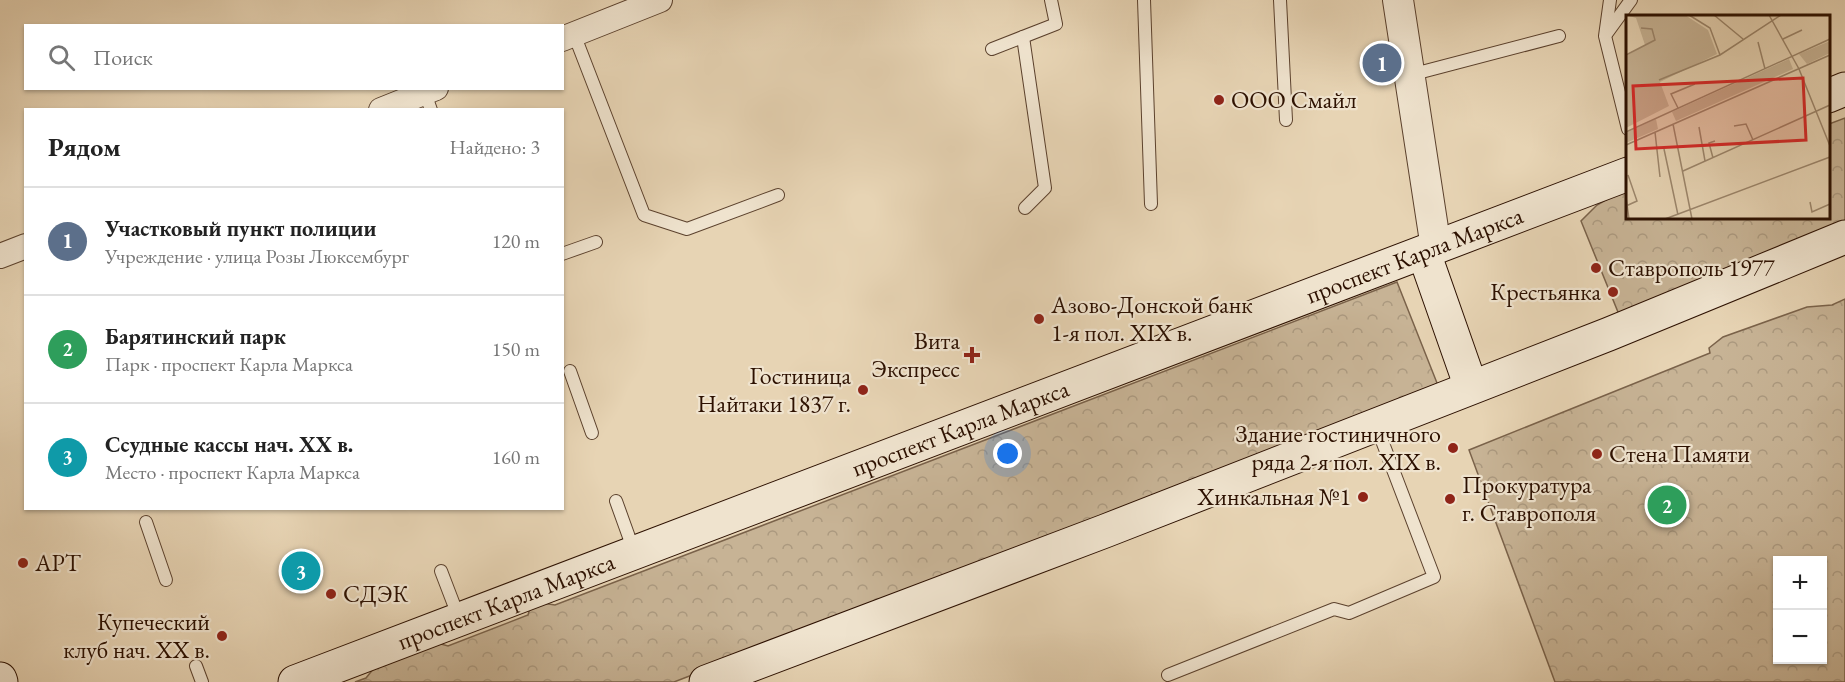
<!DOCTYPE html>
<html lang="ru">
<meta charset="utf-8">
<style>
:root{--surface:#fff;--page:#f2f2f2;--text:#222;--muted:#767676;--line:#e0e0e0;--accent:#8f2418}
body{margin:0;font-family:"EB Garamond",serif;background:var(--page);color:var(--text)}
.controls{position:absolute;right:18px;bottom:18px;display:grid;overflow:hidden;border-radius:0px;box-shadow:0 2px 4px #0004}
.controls button{width:54px;height:54px;display:grid;place-items:center;padding:0;border:0;border-bottom:2px solid var(--line);background:var(--surface);color:var(--text);font:30px sans-serif}
.you{position:absolute;left:1008px;top:454px;width:21px;height:21px;margin:-15px;border:4px solid #fff;border-radius:50%;background:#1a73e8;box-shadow:0 0 0 9px #1a73e833}
.badge{display:grid;place-items:center;width:39px;height:39px;border-radius:50%;background:var(--accent);color:#fff;font-size:20px;font-weight:700}
.pin{position:absolute;translate:-50% -50%;border:3px solid #fff;box-shadow:0 2px 6px #0006}
.list{margin:0;padding:0;list-style:none}
h2{display:flex;justify-content:space-between;align-items:center;height:78px;margin:0;padding:0 24px;font-size:26px}
h2 small{font-size:20px;font-weight:400;color:var(--muted)}
.list li{display:grid;grid-template-columns:39px 1fr auto;gap:18px;align-items:center;box-sizing:border-box;height:108px;padding:0 24px;border-top:2px solid var(--line)}
.list b{display:block;font-size:22px;white-space:nowrap}
.list p{margin:0;font-size:20px;white-space:nowrap;color:var(--muted)}
.list em{font-size:20px;font-style:normal;color:var(--muted)}
.icon{flex:none;width:33px;height:33px;fill:none;stroke:currentColor;stroke-width:2;stroke-linecap:round;stroke-linejoin:round}
.map{position:relative;flex:none;width:1845px;height:682px;overflow:hidden}
.search{position:absolute;background:var(--surface);box-shadow:0 2px 4px #0004;left:24px;top:24px;width:540px;height:66px;display:flex;align-items:center;gap:15px;box-sizing:border-box;padding:0 21px;border-radius:0px;color:var(--muted);font-size:22px}
.panel{position:absolute;background:var(--surface);box-shadow:0 2px 4px #0004;left:24px;top:108px;width:540px;height:402px;border-radius:0px}
.map>svg:first-child{display:block}
</style>
<div class="map">
<svg width="1845" height="682" viewBox="0 0 1845 682">
<defs>
<pattern id="forest-crowns" width="20" height="18" patternUnits="userSpaceOnUse" patternTransform="scale(1.5)"><rect width="20" height="18" fill="#c7b395"/><path d="M2 6a3 3 0 1 1 6 0M12 15a3 3 0 1 1 6 0" fill="none" stroke="#ab997f"/></pattern>
</defs>
<rect width="100%" height="100%" fill="#e7d4b4"/>
<filter id="stains"><feTurbulence type="fractalNoise" baseFrequency=".00333" numOctaves="4"/><feColorMatrix values="0 0 0 0 .2 0 0 0 0 .09 0 0 0 0 .02 0 0 0 .5 -.17"/></filter>
<radialGradient id="worn" r=".72"><stop offset=".6" stop-color="#630" stop-opacity="0"/><stop offset="1" stop-color="#630" stop-opacity=".3"/></radialGradient>
<!-- forest -->
<g fill="url(#forest-crowns)" stroke="#7a624a" stroke-width="1.5" fill-rule="evenodd">
<polygon points="1845,118 1845,223 1620,317 1581,221 1597,205 1627,188 1628,218 1828,218 1829,124"/>
<polygon points="1397,282 1439,388 674,682 355,682 366,678 374,668 434,642 448,646 528,615 530,608 542,603 555,605"/>
<path d="M1845 299V682H1555L1469 450 1710 353 1709 348 1723 337 1807 307 1832 305ZM1822 560V660H1778V560Z"/>
</g>
<g fill="none" stroke-linecap="round" stroke-linejoin="round">
<!-- service casing -->
<g stroke="#5b412d" stroke-width="14">
<g id="service">
<polyline points="1144,0 1151,204"/>
<polyline points="1280,0 1286,120"/>
<polyline points="1610,0 1605,36 1628,129"/>
<polyline points="1607,33 1631,0"/>
<polyline points="574,34 644,215 687,229 778,195"/>
<polyline points="1023,37 1045,188 1025,208"/>
<polyline points="992,49 1056,24 1051,0"/>
<polyline points="1410,75 1559,36"/>
<polyline points="425,93 431,110"/>
<polyline points="562,254 596,242"/>
<polyline points="570,371 592,433"/>
<polyline points="616,501 634,551"/>
<polyline points="146,522 166,580"/>
<polyline points="441,571 459,618"/>
<polyline points="196,666 202,682"/>
<polyline points="1168,675 1334,609 1349,613 1434,577 1376,425"/>
</g>
</g>
<!-- minor casing -->
<g stroke="#5b412d" stroke-width="26">
<g id="minor">
<polyline points="562,39 660,0"/>
<polyline points="381,110 436,88"/>
<polyline points="0,256 26,246"/>
</g>
</g>
<!-- tertiary casing -->
<g stroke="#5b412d" stroke-width="32">
<polyline id="tertiary" points="1398,0 1436,248"/>
</g>
<!-- secondary casing -->
<g stroke="#2c1000" stroke-width="35">
<g id="secondary">
<polyline points="1828,96 1845,89"/>
<polyline points="1424,253 1471,387"/>
<polyline points="0,679 1,682"/>
<path id="s1" d="M295 682 1628 174"/>
<polyline points="706,682 1105,531 1609,334 1845,237"/>
</g>
</g>
<!-- service -->
<use href="#service" stroke="#efe3ce" stroke-width="12"/>
<!-- minor -->
<use href="#minor" stroke="#efe3ce" stroke-width="24"/>
<!-- tertiary -->
<use href="#tertiary" stroke="#efe3ce" stroke-width="30"/>
<!-- secondary -->
<use href="#secondary" stroke="#efe3ce" stroke-width="33"/>
</g>
<!-- markers -->
<g fill="#8f2418" stroke="#efe3ce" stroke-width="2">
<circle cx="1219" cy="100" r="6"/>
<circle cx="1596" cy="268" r="6"/>
<circle cx="1613" cy="292" r="6"/>
<circle cx="1039" cy="319" r="6"/>
<path d="M969 346h6v6h6v6h-6v6h-6v-6h-6v-6h6z"/>
<circle cx="863" cy="390" r="6"/>
<circle cx="1453" cy="448" r="6"/>
<circle cx="1597" cy="454" r="6"/>
<circle cx="1363" cy="497" r="6"/>
<circle cx="1450" cy="499" r="6"/>
<circle cx="23" cy="563" r="6"/>
<circle cx="331" cy="594" r="6"/>
<circle cx="222" cy="636" r="6"/>
</g>
<g text-anchor="middle" stroke-width="4.5" stroke-linejoin="round" paint-order="stroke">
<!-- poi labels -->
<g font-size="24" fill="#2c1000" stroke="#efe3ce" text-anchor="start">
<text x="1231" y="108">ООО Смайл</text>
<text x="1608" y="276">Ставрополь 1977</text>
<text x="1601" y="300" text-anchor="end">Крестьянка</text>
<text x="1051" y="313">Азово-Донской банк<tspan x="1051" dy="28">1-я пол. XIX в.</tspan></text>
<text x="960" y="349" text-anchor="end">Вита<tspan x="960" dy="28">Экспресс</tspan></text>
<text x="851" y="384" text-anchor="end">Гостиница<tspan x="851" dy="28">Найтаки 1837 г.</tspan></text>
<text x="1441" y="442" text-anchor="end">Здание гостиничного<tspan x="1441" dy="28">ряда 2-я пол. XIX в.</tspan></text>
<text x="1609" y="462">Стена Памяти</text>
<text x="1462" y="493">Прокуратура<tspan x="1462" dy="28">г. Ставрополя</tspan></text>
<text x="1351" y="505" text-anchor="end">Хинкальная №1</text>
<text x="35" y="571">АРТ</text>
<text x="343" y="602">СДЭК</text>
<text x="210" y="630" text-anchor="end">Купеческий<tspan x="210" dy="28">клуб нач. ХХ в.</tspan></text>
</g>
<!-- street labels -->
<g font-size="24" fill="#2c1000" stroke="#efe3ce">
<text dy="8" stroke="none"><textPath href="#s1" startOffset="1198">проспект Карла Маркса</textPath></text>
<text dy="8" stroke="none"><textPath href="#s1" startOffset="712">проспект Карла Маркса</textPath></text>
<text dy="8" stroke="none"><textPath href="#s1" startOffset="226">проспект Карла Маркса</textPath></text>
</g>
</g>
<!-- overview -->
<g transform="translate(1626 15)">
<rect width="204" height="204" fill="#e7d4b4"/>
<path d="M0 0H59L82 15 91 39 34 67 43 91 0 113V41L19 30 10 3ZM204 26V38L181 49 173 39ZM163 44 167 54 50 106 46 97ZM30 104 32 114 0 128V118Z" fill="#c7b395"/>
<path fill="none" stroke="#9c866c" stroke-width="1.5" d="M63 0 84 13 94 40M88 0 117 24M143 0 173 54 204 131M157 24 176 15M132 27 139 54M0 40 29 25 26 14 15 13M33 65 94 40 155 0M52 93 45 79 69 69M47 109 66 204M108 111 120 109 127 125M73 112 79 146M0 117 204 24M29 117 34 162M0 130 204 40M38 134 52 200M87 143 83 128 89 126M57 156 204 90M0 182 3 204M184 187 186 197 204 189M0 191 11 186 2 160M39 204 204 142"/>
<path fill="#d62828" fill-opacity="0.15" stroke="#d62828" stroke-width="3" d="M177 63 180 125 10 134 7 71Z"/>
<rect width="204" height="204" fill="none" stroke="#2c1000" stroke-width="3"/>
</g>
<rect width="100%" height="100%" filter="url(#stains)"/>
<rect width="100%" height="100%" fill="url(#worn)"/>
</svg>
<div class="controls">
<button>+</button>
<button>−</button>
</div>
<div class="you"></div>
<div class="pin badge" style="left:1382px;top:63px;background:#5c6f8a">1</div>
<div class="pin badge" style="left:1667px;top:505px;background:#2e9e5b">2</div>
<div class="pin badge" style="left:301px;top:571px;background:#0f9aa8">3</div>
<div class="search"><svg class="icon" aria-label="search" viewBox="0 0 24 24"><circle cx="10" cy="10" r="6"/><path d="M15 15l6 6"/></svg>Поиск</div>
<section class="panel">
<h2>Рядом<small>Найдено: 3</small></h2>
<ul class="list">
<li><span class="badge" style="background:#5c6f8a">1</span><div><b>Участковый пункт полиции</b><p>Учреждение · улица Розы Люксембург</p></div><em>120 m</em></li>
<li><span class="badge" style="background:#2e9e5b">2</span><div><b>Барятинский парк</b><p>Парк · проспект Карла Маркса</p></div><em>150 m</em></li>
<li><span class="badge" style="background:#0f9aa8">3</span><div><b>Ссудные кассы нач. ХХ в.</b><p>Место · проспект Карла Маркса</p></div><em>160 m</em></li>
</ul>
</section>
</div>
